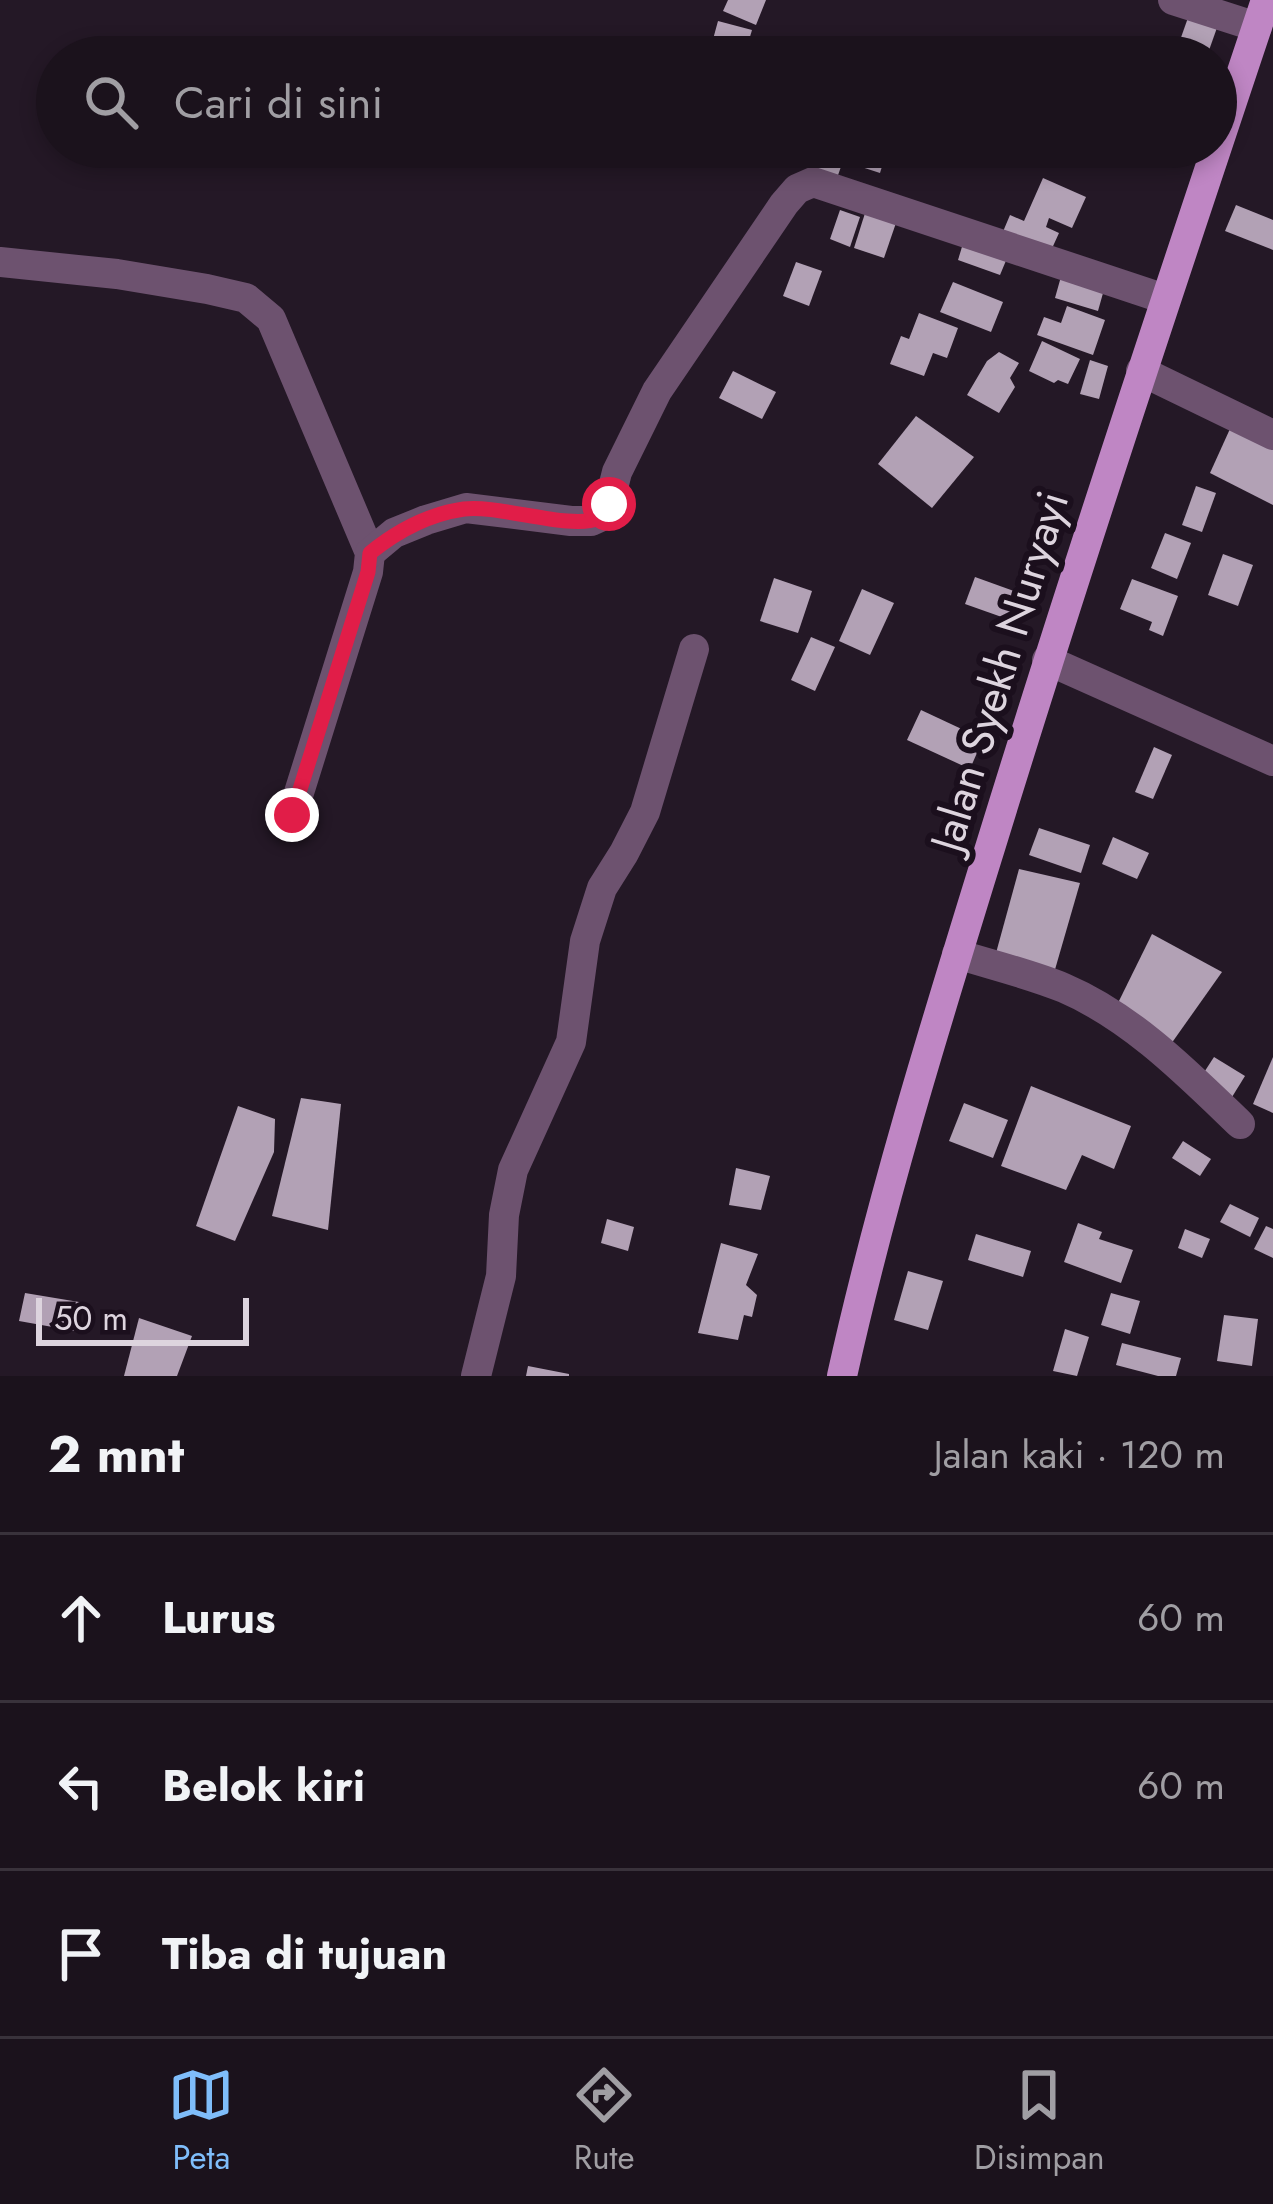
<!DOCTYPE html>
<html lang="id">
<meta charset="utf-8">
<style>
:root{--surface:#1b121c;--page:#282029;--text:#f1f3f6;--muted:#a09ea3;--line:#39323b;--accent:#7fbdfa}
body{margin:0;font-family:Jost,sans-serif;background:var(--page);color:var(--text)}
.scale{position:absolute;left:36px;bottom:30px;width:213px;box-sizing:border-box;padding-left:12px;border:6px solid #ddd4de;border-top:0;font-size:33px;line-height:42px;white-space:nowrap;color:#ddd4de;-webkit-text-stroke:9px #1b0f1d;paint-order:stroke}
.stop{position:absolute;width:36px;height:36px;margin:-27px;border:9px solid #e11d48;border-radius:50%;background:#fff}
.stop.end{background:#e11d48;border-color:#fff;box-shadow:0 3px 12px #0008}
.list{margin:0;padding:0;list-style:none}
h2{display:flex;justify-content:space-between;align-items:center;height:156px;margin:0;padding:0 48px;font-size:51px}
h2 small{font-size:39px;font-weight:400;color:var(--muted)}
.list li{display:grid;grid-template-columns:78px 1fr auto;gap:36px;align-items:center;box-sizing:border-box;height:168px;padding:0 48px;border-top:3px solid var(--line)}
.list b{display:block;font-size:45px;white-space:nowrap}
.list em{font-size:39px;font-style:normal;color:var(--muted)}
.icon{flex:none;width:66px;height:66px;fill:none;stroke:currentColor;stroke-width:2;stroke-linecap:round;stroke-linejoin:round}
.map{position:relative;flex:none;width:1273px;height:1376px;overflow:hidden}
.search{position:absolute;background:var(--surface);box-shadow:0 6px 18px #0003;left:36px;right:36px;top:36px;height:132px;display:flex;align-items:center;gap:30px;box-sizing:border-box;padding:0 42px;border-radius:66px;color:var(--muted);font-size:45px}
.sheet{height:660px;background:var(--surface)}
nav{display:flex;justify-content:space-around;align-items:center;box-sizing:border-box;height:168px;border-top:3px solid var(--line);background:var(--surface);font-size:33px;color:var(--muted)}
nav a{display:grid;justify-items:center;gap:6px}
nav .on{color:var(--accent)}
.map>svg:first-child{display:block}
</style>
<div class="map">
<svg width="1273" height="1376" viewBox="0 0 1273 1376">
<rect width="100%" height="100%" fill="#241826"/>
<!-- building -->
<g fill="#b2a1b5">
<polygon points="728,0 766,0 756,25 723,11"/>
<polygon points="1190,12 1219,22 1207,56 1178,46"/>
<polygon points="718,21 752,30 744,57 709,54"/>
<polygon points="815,147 888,147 880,173 843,161 837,178 815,171 818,163 811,161"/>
<polygon points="1043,178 1086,197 1072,228 1049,218 1046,227 1059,233 1049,255 1002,234 1010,215 1024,221"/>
<polygon points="1236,205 1273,220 1273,250 1225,231"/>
<polygon points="840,210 860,217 850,247 830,239"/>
<polygon points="866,210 897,220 884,258 854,248"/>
<polygon points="965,237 1010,251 1000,275 958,260"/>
<polygon points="796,262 822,271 809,306 783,296"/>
<polygon points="1062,273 1105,286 1098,311 1055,298"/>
<polygon points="953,282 1003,302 991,332 940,312"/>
<polygon points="1067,306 1105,320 1093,355 1037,335 1044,317 1061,323"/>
<polygon points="919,313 958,328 947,358 933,353 924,376 890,364 901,336 909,339"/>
<polygon points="1042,341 1080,359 1068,384 1058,380 1054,383 1029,371"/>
<polygon points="999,352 1019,363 1010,378 1015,387 999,413 967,395 987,361"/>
<polygon points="1090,360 1108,366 1099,399 1080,394"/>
<polygon points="733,371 776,392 762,419 719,398"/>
<polygon points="916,416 974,457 932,508 878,464"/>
<polygon points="1234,420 1273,439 1273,505 1210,473"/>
<polygon points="1196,486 1216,493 1202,532 1182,525"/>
<polygon points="1165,533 1191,543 1177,579 1151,568"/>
<polygon points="1223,554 1253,565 1238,606 1208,595"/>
<polygon points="975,577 1022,594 1013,621 965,604"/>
<polygon points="774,578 812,591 798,633 760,621"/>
<polygon points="1132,579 1178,596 1163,636 1149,630 1152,622 1120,609"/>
<polygon points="862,589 894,603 870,655 839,641"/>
<polygon points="811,637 835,647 815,691 791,680"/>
<polygon points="921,710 983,739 970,769 907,740"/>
<polygon points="1154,747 1172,755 1153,799 1135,792"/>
<polygon points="1039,828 1090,845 1081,873 1029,855"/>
<polygon points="1113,837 1149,853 1137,879 1102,864"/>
<polygon points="1019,869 1080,883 1054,973 996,953"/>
<polygon points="1152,934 1222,972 1171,1044 1116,1007"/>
<polygon points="1214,1057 1245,1076 1232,1097 1201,1077"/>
<polygon points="1273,1057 1273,1113 1253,1104"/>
<polygon points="1031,1086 1131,1126 1114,1169 1082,1155 1066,1190 1001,1166"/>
<polygon points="301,1098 341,1104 328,1230 272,1216"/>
<polygon points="964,1103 1008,1120 993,1158 949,1141"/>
<polygon points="238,1106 275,1119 274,1152 235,1241 196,1226"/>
<polygon points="1183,1141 1211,1159 1200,1176 1172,1158"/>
<polygon points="736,1168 770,1176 761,1210 729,1205"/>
<polygon points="1230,1204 1259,1218 1250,1237 1220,1222"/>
<polygon points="607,1219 634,1227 628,1251 601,1243"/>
<polygon points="1078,1223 1102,1232 1099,1239 1133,1250 1121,1283 1064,1262"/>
<polygon points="1266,1226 1273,1229 1273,1258 1254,1249"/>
<polygon points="1185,1229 1210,1239 1202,1258 1178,1248"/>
<polygon points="976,1234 1031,1251 1023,1277 968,1260"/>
<polygon points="721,1243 758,1254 746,1285 757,1295 752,1317 744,1315 738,1340 698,1333"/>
<polygon points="908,1271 943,1281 928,1330 894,1320"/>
<polygon points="25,1293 85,1303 75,1331 19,1321"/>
<polygon points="1111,1293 1140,1301 1130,1334 1101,1325"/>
<polygon points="1224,1315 1258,1319 1252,1366 1217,1361"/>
<polygon points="139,1318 192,1336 177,1376 124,1376"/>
<polygon points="1065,1329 1089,1337 1077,1376 1053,1371"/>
<polygon points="1122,1343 1181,1358 1176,1376 1158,1376 1116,1365"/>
<polygon points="528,1366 569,1374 569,1376 526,1376"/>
</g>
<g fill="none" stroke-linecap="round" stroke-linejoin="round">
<!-- minor -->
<g stroke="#6d526f" stroke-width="30">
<polyline points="1173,0 1257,27"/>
<polyline points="0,262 117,274 207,289 246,298 271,319 370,553 368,572 292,815"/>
<polyline points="1141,371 1273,435"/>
<polyline points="370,553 394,533 426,520 466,508 571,521 591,521 602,516 609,504 617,472 657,391 784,204 797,189 813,182 1165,299"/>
<polyline points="1047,660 1273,761"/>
<path d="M957 954C992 965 1030 974 1064 988 1132 1017 1188 1074 1240 1124"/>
<polyline points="476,1376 501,1276 504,1215 513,1170 571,1042 585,941 602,888 624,853 645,812 694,649"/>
</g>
<!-- major -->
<path stroke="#bf86c4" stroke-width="30" d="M842 1376C882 1195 939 1013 994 835 1080 556 1173 278 1266 0"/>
</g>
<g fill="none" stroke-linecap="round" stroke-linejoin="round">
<!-- route -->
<path stroke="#e11d48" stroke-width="15" d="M292 815 368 572 370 553C397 531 429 514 464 509 497 504 573 531 598 518 604 514 605 511 609 504"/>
</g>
<g text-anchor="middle" stroke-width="12" stroke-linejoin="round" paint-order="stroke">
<!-- street labels -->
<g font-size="45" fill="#ddd4de" stroke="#1b0f1d">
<text transform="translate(999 671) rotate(-73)" y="16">Jalan Syekh Nuryayi</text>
</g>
</g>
</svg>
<div class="scale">50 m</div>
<div class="stop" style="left:609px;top:504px"></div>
<div class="stop end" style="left:292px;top:815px"></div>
<div class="search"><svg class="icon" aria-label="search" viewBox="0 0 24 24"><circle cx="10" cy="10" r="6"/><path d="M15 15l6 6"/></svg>Cari di sini</div>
</div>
<section class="sheet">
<h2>2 mnt<small>Jalan kaki · 120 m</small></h2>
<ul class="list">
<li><svg class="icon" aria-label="ahead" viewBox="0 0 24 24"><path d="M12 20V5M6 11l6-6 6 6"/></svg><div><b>Lurus</b></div><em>60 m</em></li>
<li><svg class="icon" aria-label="left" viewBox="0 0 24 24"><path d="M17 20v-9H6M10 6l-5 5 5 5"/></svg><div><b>Belok kiri</b></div><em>60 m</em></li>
<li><svg class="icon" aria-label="arrive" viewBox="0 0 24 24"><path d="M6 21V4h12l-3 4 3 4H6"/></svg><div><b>Tiba di tujuan</b></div></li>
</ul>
</section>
<nav>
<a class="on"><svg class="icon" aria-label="map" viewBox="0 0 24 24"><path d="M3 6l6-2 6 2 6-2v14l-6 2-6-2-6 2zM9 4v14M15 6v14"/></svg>Peta</a>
<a><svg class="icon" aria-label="directions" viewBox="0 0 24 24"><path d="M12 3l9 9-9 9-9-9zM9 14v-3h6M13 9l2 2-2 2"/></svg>Rute</a>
<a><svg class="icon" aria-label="saved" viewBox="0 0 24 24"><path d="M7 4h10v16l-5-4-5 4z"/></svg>Disimpan</a>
</nav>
